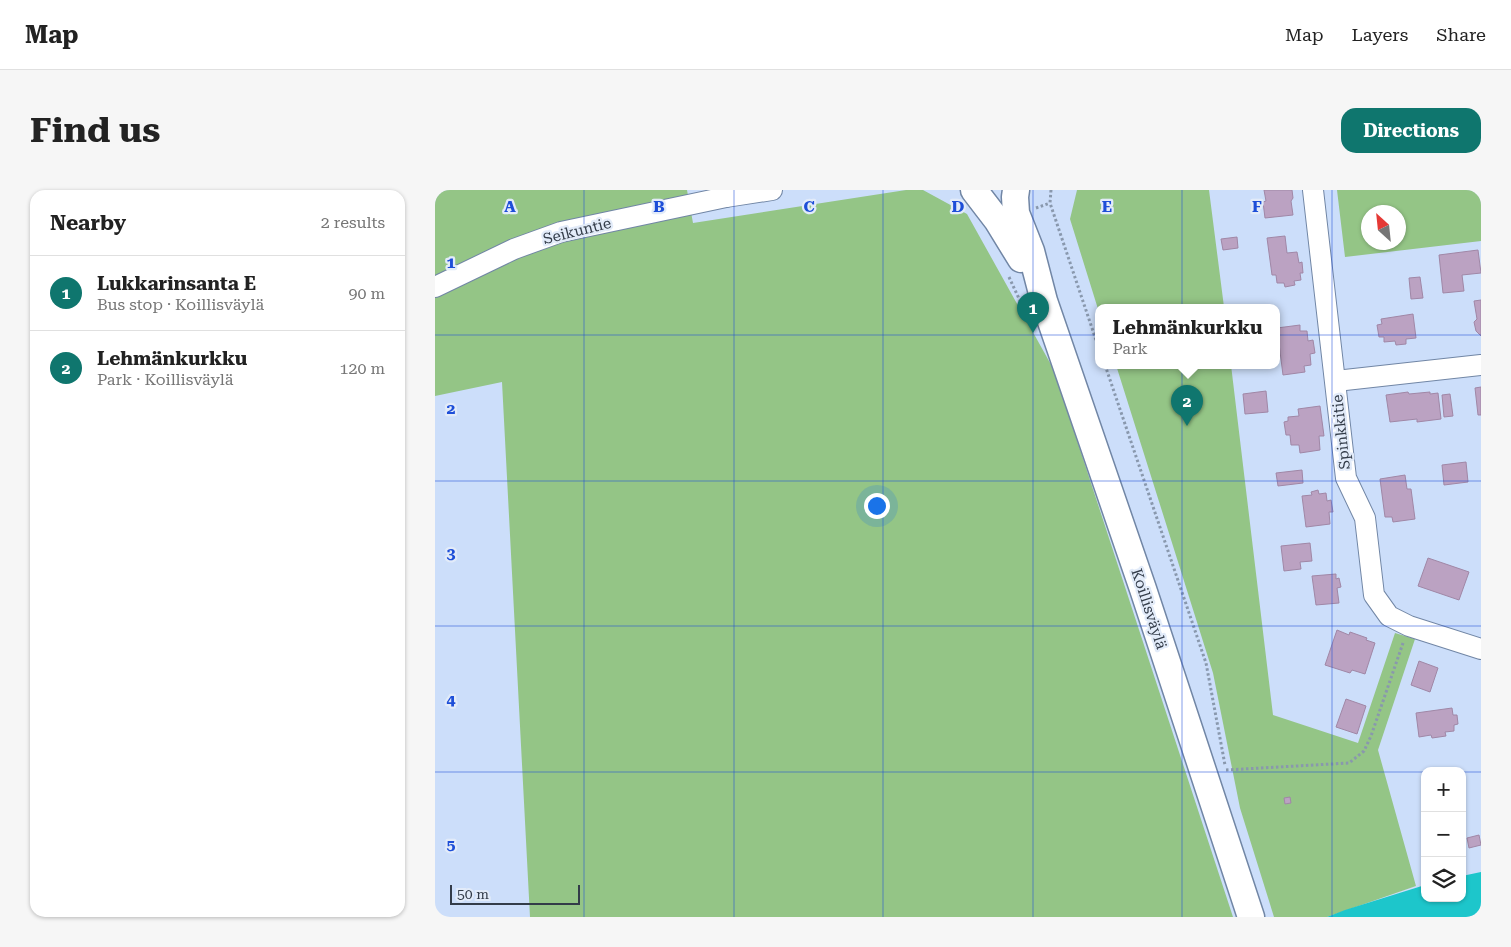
<!DOCTYPE html>
<meta charset="utf-8">
<style>
:root{--surface:#fff;--page:#f6f6f6;--text:#222;--muted:#767676;--line:#e0e0e0;--accent:#0f766e}
body{margin:0;font-family:"Roboto Serif",serif;background:var(--page);color:var(--text)}
.controls{position:absolute;right:15px;bottom:15px;display:grid;overflow:hidden;border-radius:10px;box-shadow:0 1px 4px #0004}
.controls button{width:45px;height:45px;display:grid;place-items:center;padding:0;border:0;border-bottom:1px solid var(--line);background:var(--surface);color:var(--text);font:25px sans-serif}
.compass{position:absolute;left:926px;top:15px;width:45px;height:45px;border-radius:50%;background:var(--surface);box-shadow:0 1px 4px #0004;rotate:333deg}
.scale{position:absolute;left:15px;bottom:12px;width:130px;box-sizing:border-box;padding-left:5px;border:2px solid #333c49;border-top:0;font-size:14px;line-height:18px;white-space:nowrap;color:#333c49;-webkit-text-stroke:4px #e2ebf9;paint-order:stroke}
.you{position:absolute;left:441px;top:315px;width:18px;height:18px;margin:-12px;border:4px solid #fff;border-radius:50%;background:#1a73e8;box-shadow:0 0 0 8px #1a73e833}
.badge{display:grid;place-items:center;width:32px;height:32px;border-radius:50%;background:var(--accent);color:#fff;font-size:16px;font-weight:700}
.pin{position:absolute;translate:-50% -41px;filter:drop-shadow(0 1px 2px #0008)}
.pin::after{content:'';position:absolute;top:26px;width:18px;height:15px;background:inherit;clip-path:polygon(0 0,100% 0,50% 100%)}
.popup{position:absolute;left:660px;top:114px;width:185px;height:65px;box-sizing:border-box;display:grid;place-content:center;border-radius:10px;background:var(--surface);filter:drop-shadow(0 1px 4px #0005);font-size:16px;white-space:nowrap;color:var(--muted)}
.popup b{font-size:19px;color:var(--text)}
.popup::after{content:'';position:absolute;left:50%;top:100%;margin-left:-10px;border:10px solid transparent;border-top-color:var(--surface)}
.list{margin:0;padding:0;list-style:none}
h2{display:flex;justify-content:space-between;align-items:center;height:65px;margin:0;padding:0 20px;font-size:21px}
h2 small{font-size:16px;font-weight:400;color:var(--muted)}
.list li{display:grid;grid-template-columns:32px 1fr auto;gap:15px;align-items:center;box-sizing:border-box;height:75px;padding:0 20px;border-top:1px solid var(--line)}
.list b{display:block;font-size:19px;white-space:nowrap}
.list p{margin:0;font-size:16px;white-space:nowrap;color:var(--muted)}
.list em{font-size:16px;font-style:normal;color:var(--muted)}
.icon{flex:none;width:28px;height:28px;fill:none;stroke:currentColor;stroke-width:2;stroke-linecap:round;stroke-linejoin:round}
.map{position:relative;flex:none;width:1046px;height:727px;overflow:hidden;border-radius:15px}
header{display:flex;align-items:center;gap:30px;box-sizing:border-box;height:70px;padding:0 25px;background:var(--surface);border-bottom:1px solid var(--line)}
header strong{font-size:24px}
nav{display:flex;gap:28px;margin-inline-start:auto;font-size:18px}
.intro{display:flex;align-items:center;justify-content:space-between;box-sizing:border-box;height:120px;padding:0 30px}
h1{margin:0;font-size:35px}
.button{padding:12px 22px;border-radius:15px;background:var(--accent);color:#fff;font-size:18px;font-weight:700}
main{display:flex;gap:30px;padding:0 30px}
aside{flex:1;background:var(--surface);border-radius:15px;box-shadow:0 1px 4px #0004}
.map>svg:first-child{display:block}
</style>
<header>
<strong>Map</strong>
<nav><a>Map</a><a>Layers</a><a>Share</a></nav>
</header>
<div class="intro"><h1>Find us</h1><a class="button">Directions</a></div>
<main>
<aside>
<h2>Nearby<small>2 results</small></h2>
<ul class="list">
<li><span class="badge">1</span><div><b>Lukkarinsanta E</b><p>Bus stop · Koillisväylä</p></div><em>90 m</em></li>
<li><span class="badge">2</span><div><b>Lehmänkurkku</b><p>Park · Koillisväylä</p></div><em>120 m</em></li>
</ul>
</aside>
<div class="map">
<svg width="1046" height="727" viewBox="0 0 1046 727">
<rect width="100%" height="100%" fill="#ccdefa"/>
<!-- green -->
<g fill="#94c586" fill-rule="evenodd">
<polygon points="0,0 252,0 258,33 471,0 488,0 532,24 619,180 798,727 95,727 67,192 0,206"/>
<polygon points="642,0 774,0 789,117 663,117 663,119 635,29"/>
<path d="M902 0H1046V51L910 67ZM964 22V52H934V22Z"/>
<polygon points="681,175 796,175 838,525 923,553 960,443 980,449 943,560 981,696 892,727 839,727 805,618 778,483"/>
</g>
<!-- water -->
<polygon fill="#1dc6cb" points="1046,682 1046,727 892,727 910,720 990,695 990,708 1027,708 1027,686"/>
<!-- building -->
<g fill="#bba2c2" stroke="#a087a6">
<polygon points="829,0 857,0 858,8 856,11 858,25 830,28 828,12 831,11"/>
<polygon points="850,46 852,63 862,62 864,73 867,72 868,83 865,83 866,90 859,91 860,95 850,97 849,93 842,93 841,85 837,85 832,48"/>
<polygon points="802,47 803,58 788,60 786,49"/>
<polygon points="1043,60 1046,83 1027,85 1029,101 1008,103 1004,65"/>
<polygon points="985,87 988,108 976,109 974,88"/>
<polygon points="1046,110 1046,146 1041,141 1039,132 1042,129 1039,111"/>
<polygon points="978,124 981,148 971,149 971,154 961,155 960,151 949,152 949,147 944,147 942,135 947,134 946,129"/>
<polygon points="865,135 865,141 872,141 873,151 878,150 880,163 875,164 876,175 869,176 870,182 848,185 842,138"/>
<polygon points="1046,197 1046,225 1043,225 1040,198"/>
<polygon points="831,201 833,222 810,224 808,204"/>
<polygon points="973,202 974,204 995,202 995,204 1003,203 1006,229 982,232 982,229 955,232 951,205"/>
<polygon points="1015,204 1018,226 1009,227 1007,205"/>
<polygon points="885,216 889,246 884,246 885,260 865,263 864,255 856,255 855,245 851,245 849,232 853,231 853,227 864,226 863,219"/>
<polygon points="1031,272 1033,292 1009,295 1007,275"/>
<polygon points="867,280 868,293 843,296 841,283"/>
<polygon points="970,285 972,299 976,299 980,329 958,332 957,327 950,327 945,289"/>
<polygon points="883,300 884,304 891,303 892,311 896,310 898,322 894,322 895,334 871,337 867,306 877,305 876,302"/>
<polygon points="875,353 877,371 865,372 866,379 849,381 846,356"/>
<polygon points="993,368 1034,382 1024,410 983,396"/>
<polygon points="901,384 901,389 904,388 906,397 902,398 904,413 881,415 877,386"/>
<polygon points="902,440 914,445 915,442 932,448 931,450 940,453 930,484 917,480 915,483 890,475"/>
<polygon points="984,471 1003,478 995,502 976,495"/>
<polygon points="911,509 931,516 922,544 901,537"/>
<polygon points="1017,518 1018,525 1022,525 1023,534 1019,535 1019,541 1010,542 1011,546 997,548 996,545 984,547 981,523"/>
<polygon points="855,607 856,613 850,614 849,608"/>
<polygon points="1044,645 1046,655 1034,658 1032,648"/>
</g>
<g fill="none" stroke-linecap="round" stroke-linejoin="round">
<!-- minor casing -->
<g stroke="#7186a5" stroke-width="22">
<g id="minor">
<polyline points="288,0 291,7 337,0"/>
<polyline points="878,0 911,288 930,328 939,405 954,426 974,436 1046,459"/>
<polyline points="0,97 79,59 126,42 291,7"/>
<polyline points="901,191 1046,175"/>
</g>
</g>
<!-- major casing -->
<g stroke="#7186a5" stroke-width="29">
<g id="major">
<polyline points="539,0 562,30 586,69"/>
<polyline points="581,0 580,7 581,23 596,61 609,111 708,399 816,727"/>
</g>
</g>
<!-- path -->
<g stroke="#8998ad" stroke-width="3" stroke-dasharray="2.5 2.5" stroke-linecap="butt">
<polyline points="616,0 615,13 663,156"/>
<polyline points="601,18 615,13"/>
<polyline points="574,87 586,113"/>
<polyline points="670,175 771,473 790,575"/>
<polyline points="791,580 914,573 929,561 936,546 968,453"/>
</g>
<!-- minor -->
<use href="#minor" stroke="#fff" stroke-width="20"/>
<!-- major -->
<use href="#major" stroke="#fff" stroke-width="26"/>
</g>
<!-- grid -->
<path fill="none" stroke="#1d4ed8" stroke-width="1" stroke-opacity="0.55" d="M149 0V727M299 0V727M448 0V727M598 0V727M747 0V727M897 0V727M0 145H1046M0 291H1046M0 436H1046M0 582H990M1027 582H1046"/>
<g text-anchor="middle" stroke-width="4.5" stroke-linejoin="round" paint-order="stroke">
<!-- street labels -->
<g font-size="15" fill="#333c49" stroke="#e2ebf9">
<text transform="translate(142 41) rotate(-14)" y="5">Seikuntie</text>
<text transform="translate(906 242) rotate(-96)" y="5">Spinkkitie</text>
<text transform="translate(714 419) rotate(72)" y="5">Koillisväylä</text>
</g>
</g>
<g font-size="16" text-anchor="middle" font-weight="bold" fill="#1d4ed8" stroke="#e2ebf9" stroke-width="4.5" stroke-linejoin="round" paint-order="stroke">
<text x="75" y="22">A</text>
<text x="224" y="22">B</text>
<text x="374" y="22">C</text>
<text x="523" y="22">D</text>
<text x="672" y="22">E</text>
<text x="822" y="22">F</text>
<text x="16" y="78">1</text>
<text x="16" y="224">2</text>
<text x="16" y="369">3</text>
<text x="16" y="515">4</text>
<text x="16" y="660">5</text>
</g>
</svg>
<div class="controls">
<button>+</button>
<button>−</button>
<button><svg class="icon" aria-label="layers" viewBox="0 0 24 24"><path d="M12 4l9 5-9 5-9-5zM3 14l9 5 9-5"/></svg></button>
</div>
<svg class="compass" viewBox="-18 -18 36 36"><path d="M0-13l5 13h-10z" fill="#e53935"/><path d="M0 13l5-13h-10z" fill="#767676"/></svg>
<div class="scale">50 m</div>
<div class="you"></div>
<div class="pin badge" style="left:598px;top:143px">1</div>
<div class="pin badge" style="left:752px;top:236px">2</div>
<div class="popup"><b>Lehmänkurkku</b>Park</div>
</div>
</main>
